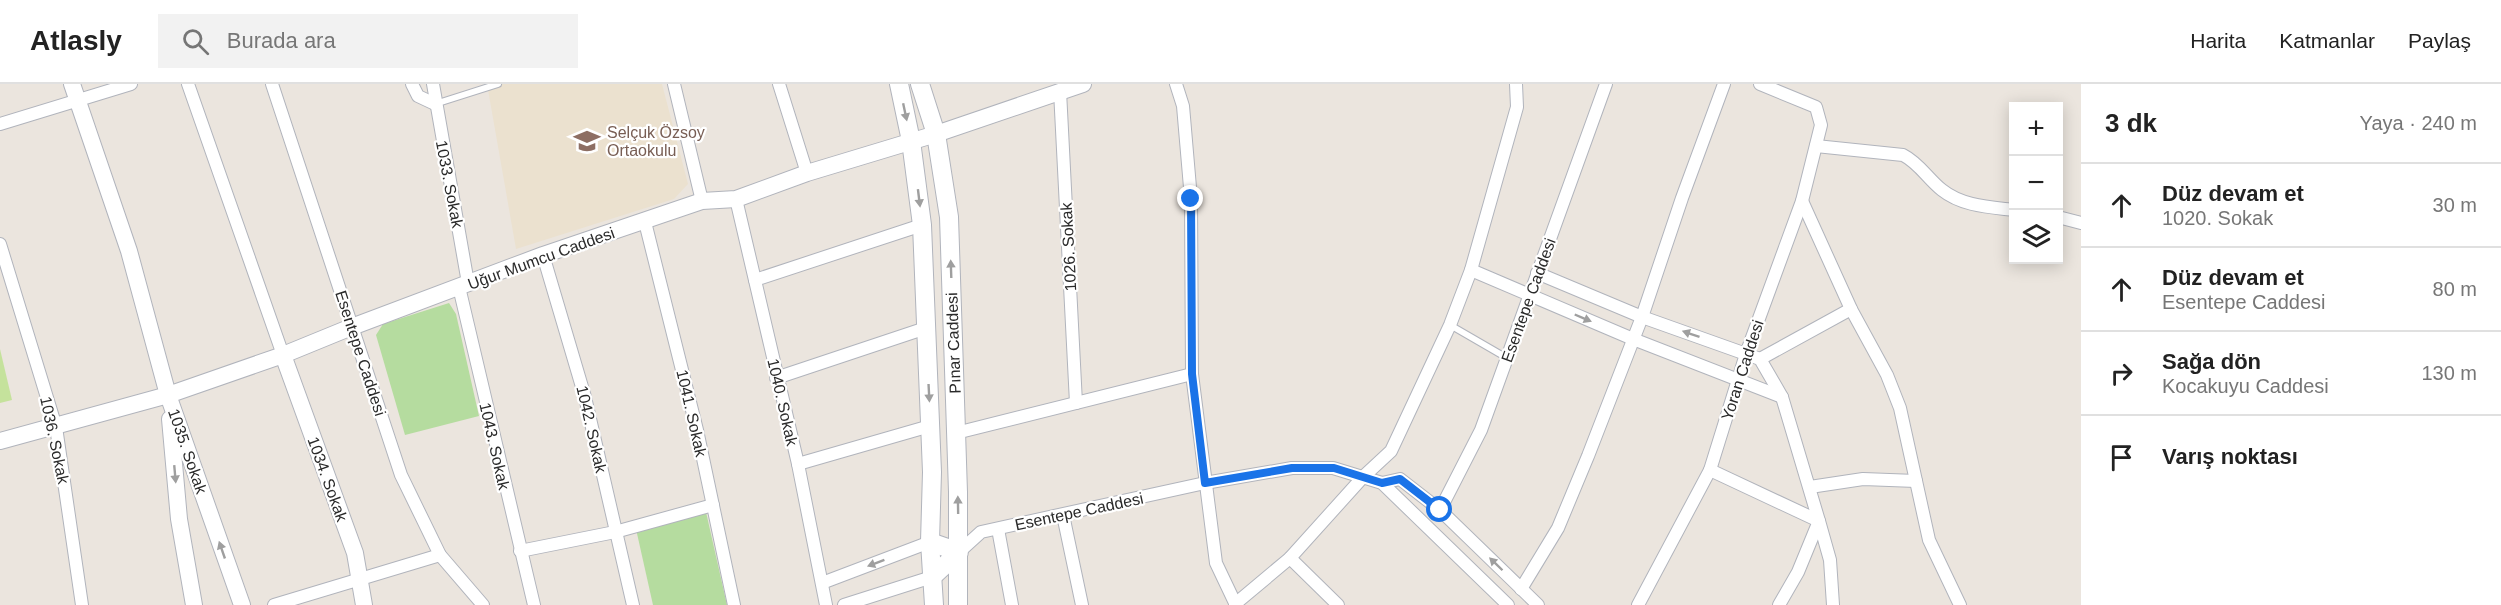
<!DOCTYPE html>
<html lang="tr">
<meta charset="utf-8">
<style>
:root{--surface:#fff;--page:#f2f2f2;--text:#222;--muted:#767676;--line:#e0e0e0}
body{margin:0;font-family:Helvetica,sans-serif;background:var(--page);color:var(--text)}
.controls{position:absolute;right:18px;top:18px;display:grid;overflow:hidden;border-radius:0px;box-shadow:0 3px 15px #0003}
.controls button{width:54px;height:54px;display:grid;place-items:center;padding:0;border:0;border-bottom:2px solid var(--line);background:var(--surface);color:var(--text);font:30px sans-serif}
.stop{position:absolute;width:18px;height:18px;margin:-14px;border:4px solid #1a73e8;border-radius:50%;background:#fff}
.stop.end{background:#1a73e8;border-color:#fff;box-shadow:0 2px 6px #0008}
.list{margin:0;padding:0;list-style:none}
h2{display:flex;justify-content:space-between;align-items:center;height:78px;margin:0;padding:0 24px;font-size:26px}
h2 small{font-size:20px;font-weight:400;color:var(--muted)}
.list li{display:grid;grid-template-columns:39px 1fr auto;gap:18px;align-items:center;box-sizing:border-box;height:84px;padding:0 24px;border-top:2px solid var(--line)}
.list b{display:block;font-size:22px;white-space:nowrap}
.list p{margin:0;font-size:20px;white-space:nowrap;color:var(--muted)}
.list em{font-size:20px;font-style:normal;color:var(--muted)}
.icon{flex:none;width:33px;height:33px;fill:none;stroke:currentColor;stroke-width:2;stroke-linecap:round;stroke-linejoin:round}
.map{position:relative;flex:none;width:2081px;height:521px;overflow:hidden}
header{display:flex;align-items:center;gap:36px;box-sizing:border-box;height:84px;padding:0 30px;background:var(--surface);border-bottom:2px solid var(--line)}
header strong{font-size:28px}
nav{display:flex;gap:33px;margin-inline-start:auto;font-size:21px}
.search{width:420px;height:54px;background:var(--page);display:flex;align-items:center;gap:15px;box-sizing:border-box;padding:0 21px;border-radius:0px;color:var(--muted);font-size:22px}
main{display:flex}
aside{flex:1;background:var(--surface)}
.map>svg:first-child{display:block}
</style>
<header>
<strong>Atlasly</strong>
<div class="search"><svg class="icon" aria-label="search" viewBox="0 0 24 24"><circle cx="10" cy="10" r="6"/><path d="M15 15l6 6"/></svg>Burada ara</div>
<nav><a>Harita</a><a>Katmanlar</a><a>Paylaş</a></nav>
</header>
<main>
<div class="map">
<svg width="2081" height="521" viewBox="0 0 2081 521">
<rect width="100%" height="100%" fill="#ebe5de"/>
<!-- education -->
<polygon fill="#ebe1cf" points="487,0 662,0 688,100 674,115 516,165"/>
<!-- green -->
<g fill="#b5dc9f">
<polygon points="449,219 456,230 479,332 405,351 376,251 383,240"/>
<polygon points="706,428 727,521 653,521 636,445"/>
</g>
<!-- pitch -->
<polygon fill="#c5e29c" points="0,265 12,316 0,319"/>
<g fill="none" stroke-linecap="round" stroke-linejoin="round">
<!-- service casing -->
<g stroke="#b1b4bc" stroke-width="8">
<g id="service">
<polyline points="435,20 498,0"/>
<polyline points="1450,241 1507,274"/>
</g>
</g>
<!-- minor casing -->
<g stroke="#b1b4bc" stroke-width="14">
<g id="minor">
<polyline points="188,0 283,271"/>
<polyline points="272,0 401,391 440,471 483,521"/>
<polyline points="412,0 418,12 435,20"/>
<polyline points="433,0 468,199"/>
<polyline points="674,0 702,117"/>
<polyline points="779,0 807,89"/>
<polyline points="1176,0 1183,22 1191,115 1192,290 1216,479 1236,521"/>
<polyline points="1060,7 1076,319"/>
<polyline points="0,40 131,0"/>
<path d="M1816 62 1903 71C1919 79 1928 95 1942 106 1962 122 1989 123 2014 126"/>
<polyline points="736,115 798,380 826,521"/>
<polyline points="1802,117 1851,225 1887,291 1900,324 1929,456 1960,521"/>
<polyline points="2058,133 2081,139"/>
<polyline points="645,138 697,346 734,521"/>
<polyline points="0,160 56,343 82,521"/>
<polyline points="543,171 585,313 633,521"/>
<polyline points="1471,186 1633,255 1782,313"/>
<polyline points="1537,189 1642,233 1760,275 1782,313 1819,437 1798,488 1779,521"/>
<polyline points="755,196 922,141"/>
<polyline points="459,203 534,521"/>
<polyline points="1760,275 1851,225"/>
<polyline points="776,294 926,244"/>
<polyline points="956,349 1192,290"/>
<polyline points="798,380 930,342"/>
<polyline points="1710,386 1819,437 1830,476 1833,521"/>
<polyline points="1382,399 1400,395 1440,426 1538,521"/>
<polyline points="1810,403 1863,395 1916,397"/>
<polyline points="1440,426 1481,346 1606,0"/>
<polyline points="1063,431 1082,521"/>
<polyline points="998,445 1012,521"/>
<polyline points="520,467 615,448 713,421"/>
<polyline points="959,468 981,448 1205,399 1292,384 1333,384 1382,399 1508,521"/>
<polyline points="1290,474 1338,521"/>
<polyline points="822,499 930,458"/>
<polyline points="1521,505 1558,444 1588,372 1642,233 1682,114 1724,0"/>
<polyline points="1235,520 1290,474 1363,393 1391,367 1450,241 1471,186 1517,23 1516,0"/>
<polyline points="274,521 440,471"/>
<polyline points="844,521 932,493"/>
<polyline points="1638,521 1710,386 1746,270 1802,117 1821,41 1816,23 1760,0"/>
</g>
</g>
<!-- tertiary casing -->
<g stroke="#b1b4bc" stroke-width="18">
<g id="tertiary">
<polyline points="72,0 129,167 168,311 242,521"/>
<polyline points="283,271 355,469 364,521"/>
<polyline points="170,335 179,435 194,521"/>
<polyline points="0,357 168,311 283,271 349,244 543,171 702,117 736,115 807,89 936,50 1083,0"/>
</g>
</g>
<!-- secondary casing -->
<g stroke="#b1b4bc" stroke-width="20">
<g id="secondary">
<polyline points="899,0 911,57 922,141 932,388 930,458 934,521"/>
<polyline points="920,0 936,50 949,133 958,408 958,521"/>
<polyline points="930,458 959,468 932,493"/>
</g>
</g>
<!-- service -->
<use href="#service" stroke="#fff" stroke-width="6"/>
<!-- minor -->
<use href="#minor" stroke="#fff" stroke-width="12"/>
<!-- tertiary -->
<use href="#tertiary" stroke="#fff" stroke-width="16"/>
<!-- secondary -->
<use href="#secondary" stroke="#fff" stroke-width="18"/>
</g>
<!-- one-way arrows -->
<defs><path id="oneway-solid" d="M-6-.8H1V-3.2L6.5 0L1 3.2V.8H-6Z" transform="scale(1.5)"/></defs>
<g fill="#9f9f9f">
<use href="#oneway-solid" transform="translate(905 28) rotate(78)"/>
<use href="#oneway-solid" transform="translate(919 114) rotate(83)"/>
<use href="#oneway-solid" transform="translate(951 185) rotate(-92)"/>
<use href="#oneway-solid" transform="translate(1583 234) rotate(23)"/>
<use href="#oneway-solid" transform="translate(1691 250) rotate(-161)"/>
<use href="#oneway-solid" transform="translate(929 309) rotate(87)"/>
<use href="#oneway-solid" transform="translate(175 390) rotate(85)"/>
<use href="#oneway-solid" transform="translate(958 421) rotate(-91)"/>
<use href="#oneway-solid" transform="translate(222 466) rotate(-109)"/>
<use href="#oneway-solid" transform="translate(876 479) rotate(159)"/>
<use href="#oneway-solid" transform="translate(1496 480) rotate(-136)"/>
</g>
<g fill="none" stroke-linecap="round" stroke-linejoin="round">
<!-- route -->
<polyline stroke="#1a73e8" stroke-width="8" points="1191,115 1192,290 1205,399 1292,384 1334,384 1382,399 1400,395 1440,426"/>
</g>
<!-- icons -->
<defs>
<g id="school-bare" transform="scale(2.07)"><path d="M0-5L7-2L0 1L-7-2ZM-4 1L0 2.5L4 1V4Q0 6-4 4Z" fill="#8d6e63" stroke="#fff" stroke-width="2.5" paint-order="stroke"/></g>
</defs>
<g fill-rule="evenodd">
<use href="#school-bare" x="587" y="57"/>
</g>
<g text-anchor="middle" stroke-width="4.5" stroke-linejoin="round" paint-order="stroke">
<!-- education labels -->
<g font-size="16" fill="#785e54" stroke="#fff" text-anchor="start">
<text x="607" y="54">Selçuk Özsoy<tspan x="607" dy="18">Ortaokulu</tspan></text>
</g>
<!-- street labels -->
<g font-size="16" fill="#2a2a2a" stroke="#fff">
<text transform="translate(450 100) rotate(79)" y="6">1033. Sokak</text>
<text transform="translate(1068 163) rotate(-93)" y="6">1026. Sokak</text>
<text transform="translate(541 174) rotate(-20)" y="6">Uğur Mumcu Caddesi</text>
<text transform="translate(1528 216) rotate(-70)" y="6">Esentepe Caddesi</text>
<text transform="translate(953 259) rotate(-92)" y="6">Pınar Caddesi</text>
<text transform="translate(361 269) rotate(72)" y="6">Esentepe Caddesi</text>
<text transform="translate(1742 286) rotate(-72)" y="6">Yoran Caddesi</text>
<text transform="translate(783 318) rotate(77)" y="6">1040. Sokak</text>
<text transform="translate(692 329) rotate(77)" y="6">1041. Sokak</text>
<text transform="translate(592 345) rotate(77)" y="6">1042. Sokak</text>
<text transform="translate(55 356) rotate(78)" y="6">1036. Sokak</text>
<text transform="translate(495 362) rotate(77)" y="6">1043. Sokak</text>
<text transform="translate(188 367) rotate(71)" y="6">1035. Sokak</text>
<text transform="translate(328 395) rotate(70)" y="6">1034. Sokak</text>
<text transform="translate(1079 427) rotate(-12)" y="6">Esentepe Caddesi</text>
</g>
</g>
</svg>
<div class="controls">
<button>+</button>
<button>−</button>
<button><svg class="icon" aria-label="layers" viewBox="0 0 24 24"><path d="M12 4l9 5-9 5-9-5zM3 14l9 5 9-5"/></svg></button>
</div>
<div class="stop" style="left:1440px;top:426px"></div>
<div class="stop end" style="left:1191px;top:115px"></div>
</div>
<aside>
<h2>3 dk<small>Yaya · 240 m</small></h2>
<ul class="list">
<li><svg class="icon" aria-label="ahead" viewBox="0 0 24 24"><path d="M12 20V5M6 11l6-6 6 6"/></svg><div><b>Düz devam et</b><p>1020. Sokak</p></div><em>30 m</em></li>
<li><svg class="icon" aria-label="ahead" viewBox="0 0 24 24"><path d="M12 20V5M6 11l6-6 6 6"/></svg><div><b>Düz devam et</b><p>Esentepe Caddesi</p></div><em>80 m</em></li>
<li><svg class="icon" aria-label="right" viewBox="0 0 24 24"><path d="M7 20v-9h11M14 6l5 5-5 5"/></svg><div><b>Sağa dön</b><p>Kocakuyu Caddesi</p></div><em>130 m</em></li>
<li><svg class="icon" aria-label="arrive" viewBox="0 0 24 24"><path d="M6 21V4h12l-3 4 3 4H6"/></svg><div><b>Varış noktası</b></div></li>
</ul>
</aside>
</main>
